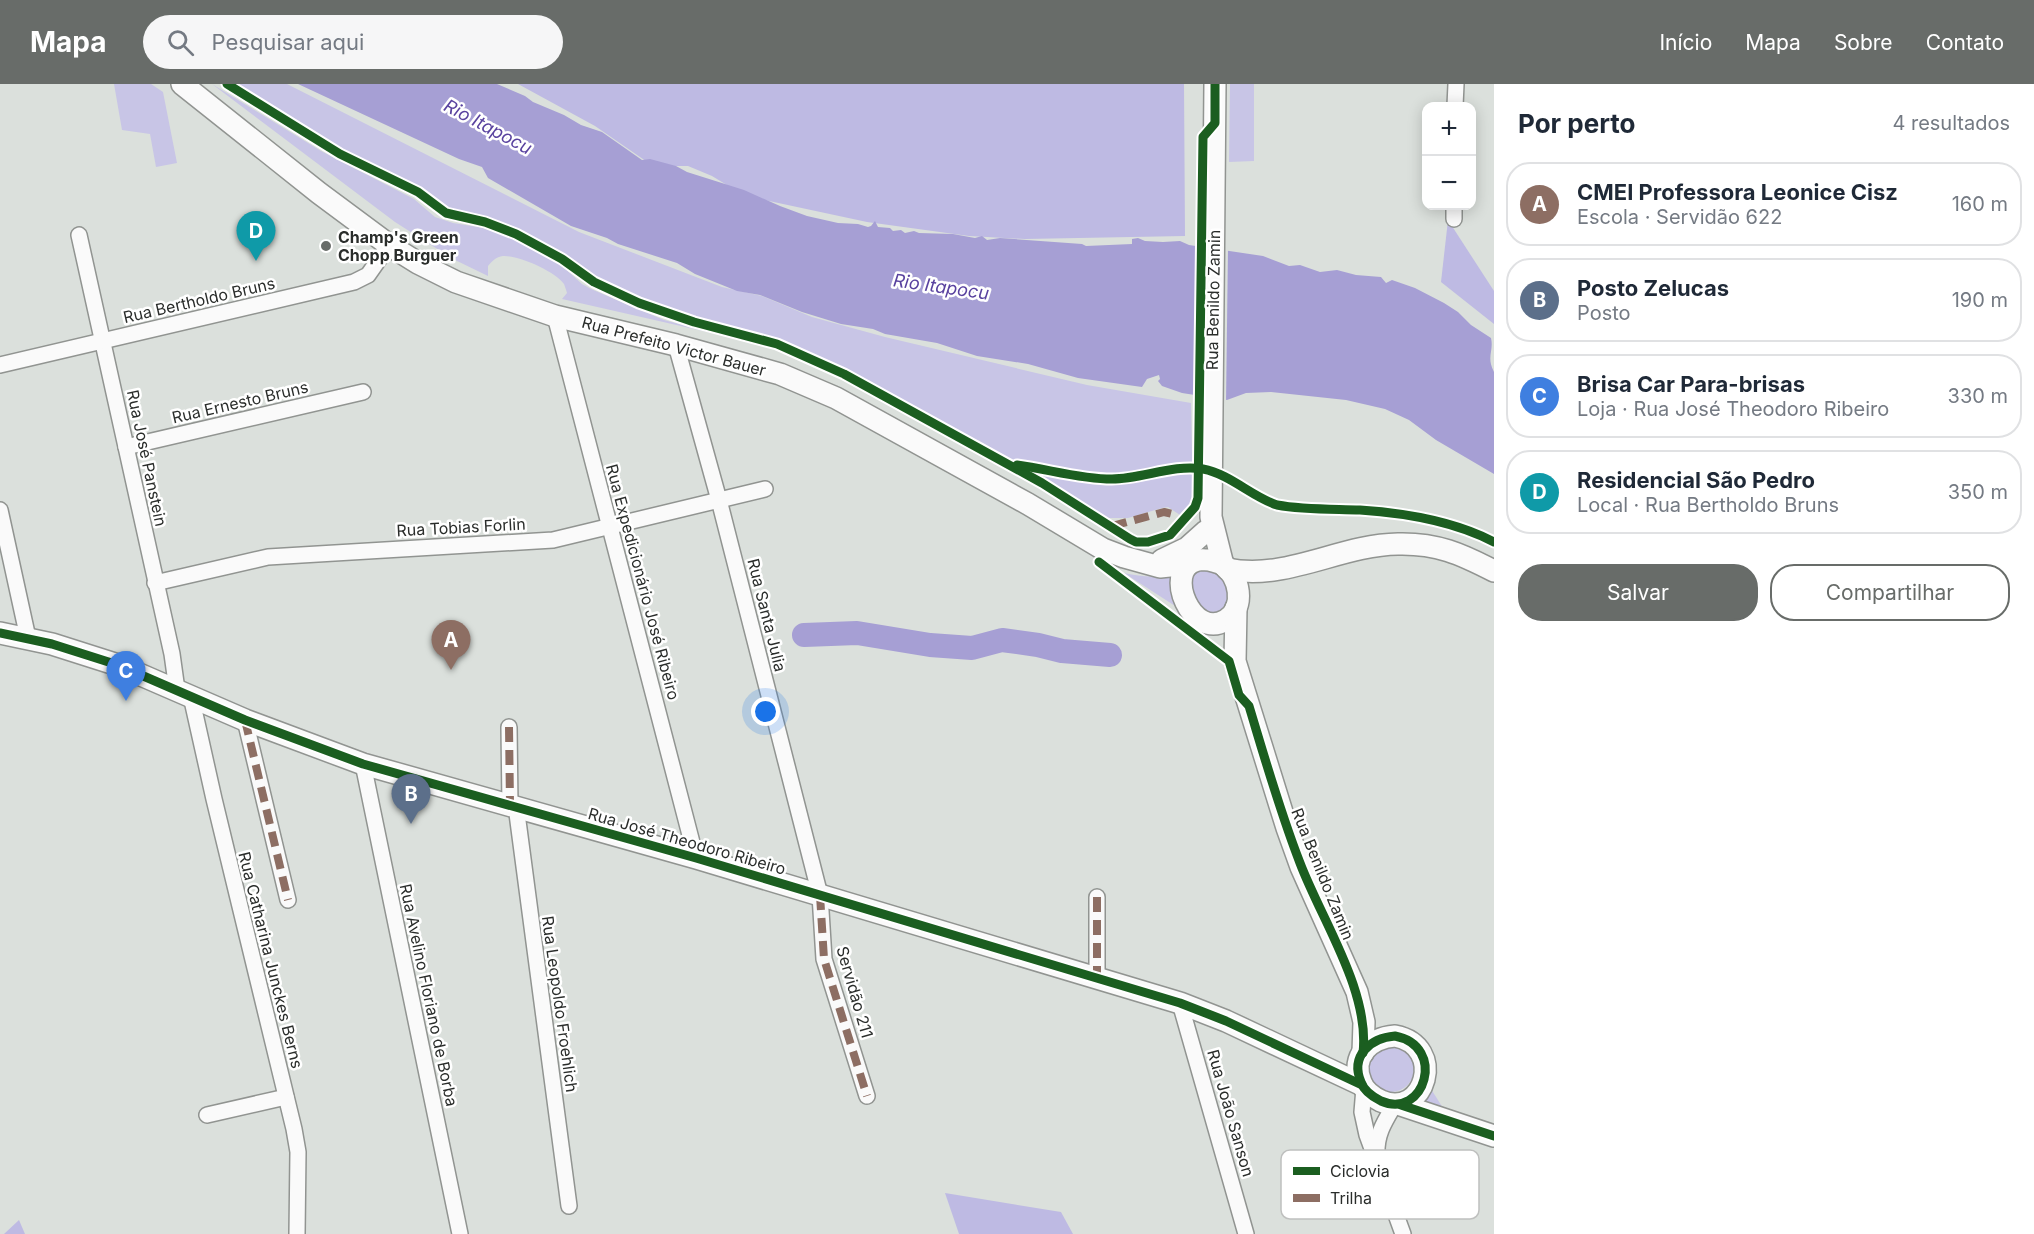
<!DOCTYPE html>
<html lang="pt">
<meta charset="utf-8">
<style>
:root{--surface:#fff;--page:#f6f6f7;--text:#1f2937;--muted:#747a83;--line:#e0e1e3;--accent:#686c69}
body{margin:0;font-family:Inter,sans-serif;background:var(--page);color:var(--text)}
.controls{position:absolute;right:18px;top:18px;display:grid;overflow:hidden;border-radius:12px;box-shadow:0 3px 15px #0003}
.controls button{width:54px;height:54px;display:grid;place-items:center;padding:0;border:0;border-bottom:2px solid var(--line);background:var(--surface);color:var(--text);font:30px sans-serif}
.you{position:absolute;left:766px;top:628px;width:21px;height:21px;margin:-15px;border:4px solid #fff;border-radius:50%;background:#1a73e8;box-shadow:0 0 0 9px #1a73e833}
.badge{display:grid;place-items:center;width:39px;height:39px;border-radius:50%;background:var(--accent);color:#fff;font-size:20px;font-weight:700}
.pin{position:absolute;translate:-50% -50px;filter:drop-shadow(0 2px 3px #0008)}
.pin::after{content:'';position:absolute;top:32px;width:21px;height:18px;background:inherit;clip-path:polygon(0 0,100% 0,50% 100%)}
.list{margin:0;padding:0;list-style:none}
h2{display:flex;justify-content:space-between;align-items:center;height:78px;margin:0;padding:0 24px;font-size:26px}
h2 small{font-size:20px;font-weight:400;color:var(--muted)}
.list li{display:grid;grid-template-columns:39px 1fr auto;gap:18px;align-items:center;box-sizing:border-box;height:84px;margin:0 12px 12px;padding:0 12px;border:2px solid var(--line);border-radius:24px}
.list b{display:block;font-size:22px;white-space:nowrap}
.list p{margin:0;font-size:20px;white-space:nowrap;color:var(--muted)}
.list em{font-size:20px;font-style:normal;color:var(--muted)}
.actions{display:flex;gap:12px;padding:18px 24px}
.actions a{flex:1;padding:14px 0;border:2px solid var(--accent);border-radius:24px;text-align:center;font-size:21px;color:var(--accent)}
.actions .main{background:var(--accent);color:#fff}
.icon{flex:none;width:33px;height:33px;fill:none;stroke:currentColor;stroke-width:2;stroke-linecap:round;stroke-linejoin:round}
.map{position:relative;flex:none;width:1494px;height:1150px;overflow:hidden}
header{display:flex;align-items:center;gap:36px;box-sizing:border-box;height:84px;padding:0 30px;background:var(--accent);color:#fff}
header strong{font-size:28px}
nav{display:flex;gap:33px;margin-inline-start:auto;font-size:21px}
.search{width:420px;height:54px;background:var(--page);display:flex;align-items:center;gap:15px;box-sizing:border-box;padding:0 21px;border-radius:33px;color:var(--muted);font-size:22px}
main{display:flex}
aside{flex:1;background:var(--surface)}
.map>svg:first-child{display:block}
</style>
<header>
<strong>Mapa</strong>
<div class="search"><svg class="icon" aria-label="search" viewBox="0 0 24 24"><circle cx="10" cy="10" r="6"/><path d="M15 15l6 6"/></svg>Pesquisar aqui</div>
<nav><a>Início</a><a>Mapa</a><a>Sobre</a><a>Contato</a></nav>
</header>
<main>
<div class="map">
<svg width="1494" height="1150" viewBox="0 0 1494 1150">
<rect width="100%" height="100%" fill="#dbe0dc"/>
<!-- green -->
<g fill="#c8c5e6">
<polygon points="114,0 151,0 163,8 177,79 156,83 150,50 122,46"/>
<path d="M212 0 321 67 414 115 435 133 453 139 484 144 514 153 560 180 582 200 591 205 664 236 716 250 562 215 567 209C567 208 564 200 564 200 555 187 518 171 503 172 496 173 492 177 488 182V192L453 175 395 138Z"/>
<polygon points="235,0 287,0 579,148 722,203 762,212 812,233 885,253 1087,301 1191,319 1193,418 1180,431 1168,423 1162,424 1128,434 1108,434 1010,375 871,298 825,276 772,253 668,225 642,215 592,192 568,172 512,142 493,135 457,127 440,121 409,97 351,71"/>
<polygon points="1230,0 1254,0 1254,77 1229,78"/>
<polygon points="1201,481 1230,494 1230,528 1199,531 1186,492"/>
<path d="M1124 489C1142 493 1156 494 1175 490L1186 529Z"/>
<circle cx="1391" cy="985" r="23"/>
<polygon points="1431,1005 1448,1032 1417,1024"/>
</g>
<!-- forest -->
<g fill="#bebae3">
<polygon points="518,0 1184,0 1185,152 1025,155 969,152 867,138 745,112 712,92 688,82 653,82 595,42"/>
<polygon points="1448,136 1494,207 1494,240 1441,198"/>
<polygon points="945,1109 1061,1128 1073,1150 959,1150"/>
<polygon points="19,1136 25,1150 4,1150"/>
</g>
<!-- water -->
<path fill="#a69fd4" d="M298 0H497L525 12 533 18 564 31 581 41 602 48 642 76 650 75 676 82 687 88 744 106 780 122 807 132 838 139 858 140 868 143 871 142 875 137 878 143 890 144 893 147 901 146 905 149 914 147 919 149 953 150 975 154 982 152 987 156 1000 154 1082 160 1086 162 1132 160V155L1138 154 1145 157 1163 158 1180 157 1189 161 1263 172 1289 182 1300 181 1320 188 1337 186 1356 191 1381 193 1386 199 1392 196 1415 204 1444 219 1458 228 1471 241 1491 254C1494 267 1486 273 1494 288V390L1436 356 1409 336 1385 325 1346 316 1271 308 1246 309 1227 316 1182 309 1162 302 1158 297 1160 295 1159 291 1147 295 1142 303 1078 294 1028 280 977 272 937 259 885 250 873 245 841 240 802 228 760 211 737 207 695 190 677 179 618 160 607 154 571 142 488 94 482 83 459 75Z"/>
<!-- pier -->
<polygon fill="#dbe0dc" points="1198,159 1228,164 1226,319 1197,315"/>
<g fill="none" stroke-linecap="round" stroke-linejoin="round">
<!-- river -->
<polyline stroke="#a69fd4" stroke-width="24" points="804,551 857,549 930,561 972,564 1002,556 1038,561 1062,567 1110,571"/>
<!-- street casing -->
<g stroke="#919491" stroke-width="18">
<g id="street">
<polyline points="1455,22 1456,0"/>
<polyline points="1454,135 1454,122"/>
<polyline points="79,151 172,570 177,606"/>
<polyline points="555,232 696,774"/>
<polyline points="676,261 719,416 820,811 824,875 867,1012"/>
<polyline points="0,281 354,198 368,191 389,161"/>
<polyline points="126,363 363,308"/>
<polyline points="0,426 28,554"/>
<polyline points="155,499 268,473 553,456 765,405"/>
<polyline points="191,612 214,715 294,1045 298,1068 297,1150"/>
<polyline points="245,636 288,816"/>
<polyline points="509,643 510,721"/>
<polyline points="363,680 460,1150"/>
<polyline points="516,722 569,1122"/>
<polyline points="1097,813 1097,893"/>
<polyline points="1180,919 1246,1150"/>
<polyline points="1364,1004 1362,1028 1367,1051 1403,1150"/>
<polyline points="207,1031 286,1013"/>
<path d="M1377 1070C1376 1050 1385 1037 1395 1020"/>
</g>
</g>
<!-- secondary casing -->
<g stroke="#919491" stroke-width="24">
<g id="secondary">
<polyline points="182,0 319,109 389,161 418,179 456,198 555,232 676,261 780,290 836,314 1028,420 1103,465 1124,473 1160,483 1189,480"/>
<polyline points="1215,0 1211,433 1223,481"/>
<polyline points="1162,476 1187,464 1206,447"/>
<path d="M1209 476C1213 477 1218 478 1222 480 1240 491 1246 524 1226 536 1192 557 1163 487 1195 477 1199 475 1204 476 1209 476Z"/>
<path d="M1227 485C1287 497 1339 461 1398 460 1437 459 1461 470 1494 487"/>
<polyline points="1236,524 1235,577 1287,744 1301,783 1357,908 1364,938 1363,969"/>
<polyline points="0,549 52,560 118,581 245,636 363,680 696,774 1180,919 1226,937 1362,1001"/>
<path d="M1395 952C1447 962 1425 1036 1381 1017 1373 1013 1364 1007 1361 998 1350 972 1370 954 1395 952Z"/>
<polyline points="1401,1021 1494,1052"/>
</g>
</g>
<!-- street -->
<use href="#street" stroke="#fafafa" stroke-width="15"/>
<!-- secondary -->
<use href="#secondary" stroke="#fafafa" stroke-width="21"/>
<!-- quiet -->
<g stroke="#8d6e63" stroke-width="8" stroke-dasharray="15 8" stroke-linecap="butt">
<polyline points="1112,442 1164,428 1172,430 1180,439"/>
<polyline points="245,636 288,816"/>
<polyline points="509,643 510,721"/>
<polyline points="820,811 824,875 867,1012"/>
<polyline points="1097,813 1097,893"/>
</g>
<!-- cycleway casing -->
<g stroke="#fff" stroke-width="13">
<g id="cycleway">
<polyline points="227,0 340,70 418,108 446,129 485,138 516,150 562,175 594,198 639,219 694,238 777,260 844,290 1042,399 1130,455 1136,458 1148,458 1170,451 1195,423 1198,414 1203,53 1215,39 1215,0"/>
<path d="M1017 381C1048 385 1080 395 1112 395 1142 395 1173 380 1203 385 1230 390 1252 413 1277 421 1304 426 1333 425 1360 426 1405 429 1454 437 1494 458"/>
<path d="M1099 478 1229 577 1239 611 1249 622C1265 675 1280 728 1300 779 1322 837 1370 907 1363 969"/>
<polyline points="0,549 52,560 118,581 245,636 363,680 696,774 1180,919 1226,937 1362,1001"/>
<path d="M1395 952C1447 962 1425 1036 1381 1017 1373 1013 1364 1007 1361 998 1350 972 1370 954 1395 952Z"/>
<polyline points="1401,1021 1494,1052"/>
</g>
</g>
<!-- cycleway -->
<use href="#cycleway" stroke="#1b5e20" stroke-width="9"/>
</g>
<!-- markers -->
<circle fill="#686c69" stroke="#fff" stroke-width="2" cx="326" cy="162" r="6"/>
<g text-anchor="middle" stroke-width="5" stroke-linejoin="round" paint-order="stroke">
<!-- poi labels -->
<g font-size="16" font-weight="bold" fill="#2a2d2b" stroke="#fff" text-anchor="start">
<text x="338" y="159">Champ's Green<tspan x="338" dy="18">Chopp Burguer</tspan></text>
</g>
<!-- street labels -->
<g font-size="16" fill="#2a2d2b" stroke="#fff">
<text transform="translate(199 216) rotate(-13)" y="6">Rua Bertholdo Bruns</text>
<text transform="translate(1213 216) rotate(-89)" y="6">Rua Benildo Zamin</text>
<text transform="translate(674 262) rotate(15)" y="6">Rua Prefeito Victor Bauer</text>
<text transform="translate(240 318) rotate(-13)" y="6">Rua Ernesto Bruns</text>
<text transform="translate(147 374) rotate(78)" y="6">Rua José Panstein</text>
<text transform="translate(461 443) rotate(-3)" y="6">Rua Tobias Forlin</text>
<text transform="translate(643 498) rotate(75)" y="6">Rua Expedicionário José Ribeiro</text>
<text transform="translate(767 531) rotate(76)" y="6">Rua Santa Julia</text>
<text transform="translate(687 757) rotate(16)" y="6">Rua José Theodoro Ribeiro</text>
<text transform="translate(1323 790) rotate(68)" y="6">Rua Benildo Zamin</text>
<text transform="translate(271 876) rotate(76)" y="6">Rua Catharina Junckes Berns</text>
<text transform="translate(855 908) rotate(74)" y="6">Servidão 211</text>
<text transform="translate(429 911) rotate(78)" y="6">Rua Avelino Floriano de Borba</text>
<text transform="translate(560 920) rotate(82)" y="6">Rua Leopoldo Froehlich</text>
<text transform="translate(1231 1029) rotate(74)" y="6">Rua João Sanson</text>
</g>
<!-- water labels -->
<g font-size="18" font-style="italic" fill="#59429f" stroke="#fff">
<text transform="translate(488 43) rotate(28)" y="6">Rio Itapocu</text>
<text transform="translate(941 203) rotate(8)" y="6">Rio Itapocu</text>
</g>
</g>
<!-- legend -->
<rect x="1281" y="1066" width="198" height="69" rx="9" fill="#fff" stroke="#bfc0bf" stroke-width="1.5"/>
<rect x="1293" y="1083" width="27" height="8" fill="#1b5e20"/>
<rect x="1293" y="1110" width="27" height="8" fill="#8d6e63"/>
<g font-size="16" fill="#2a2d2b">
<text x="1330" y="1093">Ciclovia</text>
<text x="1330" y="1120">Trilha</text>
</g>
</svg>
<div class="controls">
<button>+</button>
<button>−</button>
</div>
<div class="you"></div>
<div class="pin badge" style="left:451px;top:586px;background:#8d6e63">A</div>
<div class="pin badge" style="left:411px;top:740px;background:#5c6f8a">B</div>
<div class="pin badge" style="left:126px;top:617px;background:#3f7fe0">C</div>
<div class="pin badge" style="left:256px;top:177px;background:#0f9aa8">D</div>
</div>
<aside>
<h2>Por perto<small>4 resultados</small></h2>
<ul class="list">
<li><span class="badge" style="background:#8d6e63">A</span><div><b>CMEI Professora Leonice Cisz</b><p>Escola · Servidão 622</p></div><em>160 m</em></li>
<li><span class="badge" style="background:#5c6f8a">B</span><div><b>Posto Zelucas</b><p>Posto</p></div><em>190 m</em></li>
<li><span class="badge" style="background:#3f7fe0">C</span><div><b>Brisa Car Para-brisas</b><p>Loja · Rua José Theodoro Ribeiro</p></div><em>330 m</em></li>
<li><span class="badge" style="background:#0f9aa8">D</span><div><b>Residencial São Pedro</b><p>Local · Rua Bertholdo Bruns</p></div><em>350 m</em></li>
</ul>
<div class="actions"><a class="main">Salvar</a><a>Compartilhar</a></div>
</aside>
</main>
